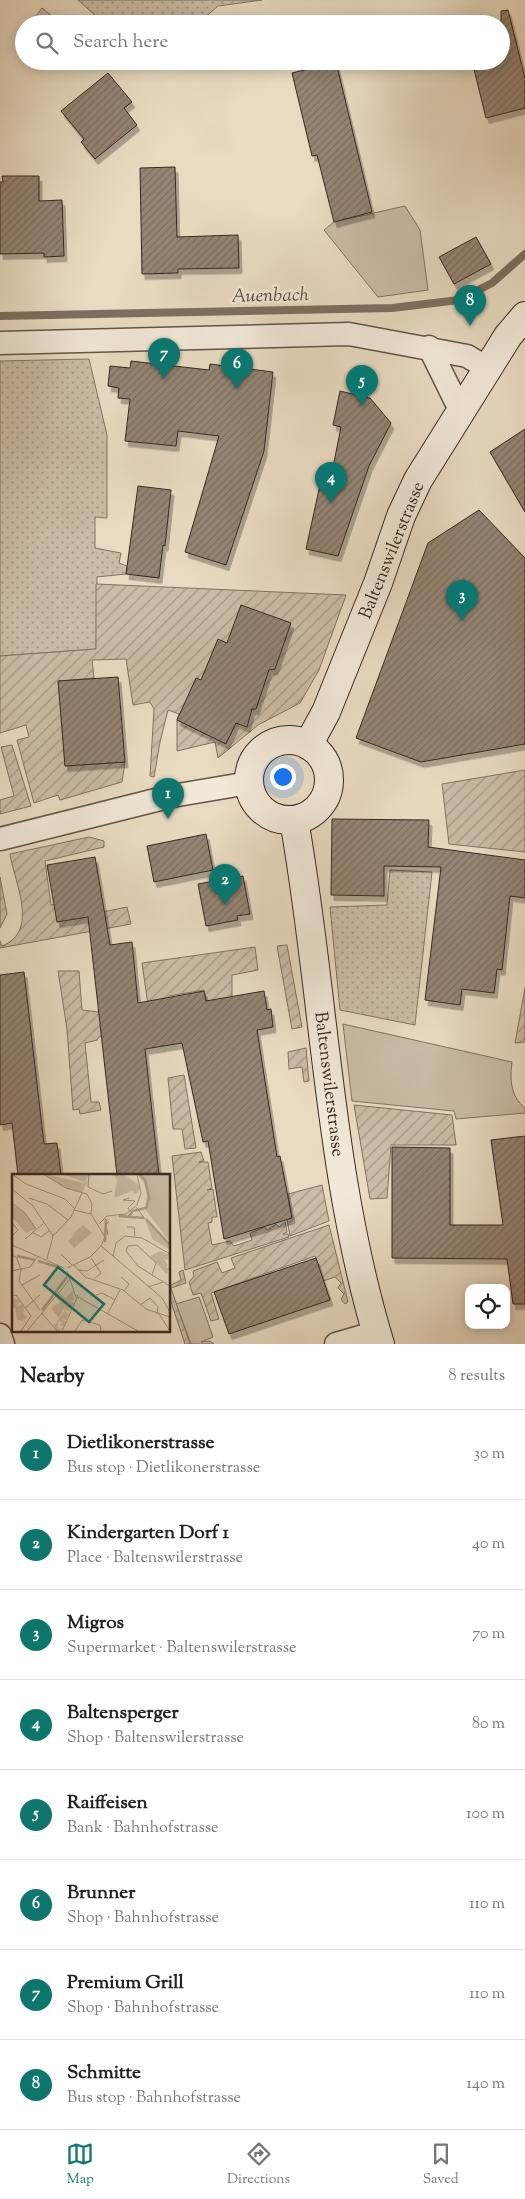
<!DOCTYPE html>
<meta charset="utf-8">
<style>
:root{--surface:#fff;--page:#f6f6f6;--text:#222;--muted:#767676;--line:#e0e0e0;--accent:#0f766e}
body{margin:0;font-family:"Sorts Mill Goudy",serif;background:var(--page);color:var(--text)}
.controls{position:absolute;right:15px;bottom:15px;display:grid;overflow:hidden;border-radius:10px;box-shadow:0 2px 12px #0003}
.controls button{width:45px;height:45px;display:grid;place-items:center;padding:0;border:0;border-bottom:1px solid var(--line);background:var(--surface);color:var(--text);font:25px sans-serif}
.you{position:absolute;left:282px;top:776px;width:18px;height:18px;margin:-12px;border:4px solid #fff;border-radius:50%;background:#1a73e8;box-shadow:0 0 0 8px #1a73e833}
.badge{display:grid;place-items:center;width:32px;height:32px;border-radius:50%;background:var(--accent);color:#fff;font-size:16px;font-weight:700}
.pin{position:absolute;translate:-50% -41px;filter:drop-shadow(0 1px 2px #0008)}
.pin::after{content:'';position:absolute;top:26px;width:18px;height:15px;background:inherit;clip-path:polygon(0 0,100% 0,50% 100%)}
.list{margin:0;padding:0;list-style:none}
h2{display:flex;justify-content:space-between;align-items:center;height:65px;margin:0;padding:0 20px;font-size:21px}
h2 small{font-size:16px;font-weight:400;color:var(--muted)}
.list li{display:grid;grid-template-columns:32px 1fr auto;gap:15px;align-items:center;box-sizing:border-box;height:90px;padding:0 20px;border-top:1px solid var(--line)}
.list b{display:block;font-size:19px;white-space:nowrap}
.list p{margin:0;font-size:16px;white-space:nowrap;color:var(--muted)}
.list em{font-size:16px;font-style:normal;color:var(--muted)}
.icon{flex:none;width:28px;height:28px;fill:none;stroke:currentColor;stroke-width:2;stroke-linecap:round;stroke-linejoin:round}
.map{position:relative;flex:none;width:525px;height:1344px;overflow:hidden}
.search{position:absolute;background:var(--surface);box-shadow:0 2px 12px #0003;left:15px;right:15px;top:15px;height:55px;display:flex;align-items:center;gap:12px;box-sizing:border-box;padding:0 18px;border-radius:28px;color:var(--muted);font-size:19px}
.sheet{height:785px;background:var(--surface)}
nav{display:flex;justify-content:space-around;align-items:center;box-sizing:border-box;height:70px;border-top:1px solid var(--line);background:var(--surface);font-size:14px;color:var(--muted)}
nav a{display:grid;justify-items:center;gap:2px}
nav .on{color:var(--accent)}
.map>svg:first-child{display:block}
</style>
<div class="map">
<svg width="525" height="1344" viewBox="0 0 525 1344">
<defs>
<pattern id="grass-dots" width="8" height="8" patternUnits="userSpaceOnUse" patternTransform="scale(1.25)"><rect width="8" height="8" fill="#cbbca6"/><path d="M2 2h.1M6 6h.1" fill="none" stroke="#a69987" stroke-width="1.8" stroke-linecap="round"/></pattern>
<pattern id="garden-furrows" width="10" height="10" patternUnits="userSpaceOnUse" patternTransform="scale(1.25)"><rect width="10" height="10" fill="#cbbca6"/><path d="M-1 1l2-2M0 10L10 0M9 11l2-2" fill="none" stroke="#a69987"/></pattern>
<pattern id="building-hatch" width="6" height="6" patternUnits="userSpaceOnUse" patternTransform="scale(1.25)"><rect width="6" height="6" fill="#958574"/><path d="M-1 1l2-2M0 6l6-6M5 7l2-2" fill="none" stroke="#7b6d5f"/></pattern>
<filter id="shadow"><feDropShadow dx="3" dy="5.5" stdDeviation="0" flood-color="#0004"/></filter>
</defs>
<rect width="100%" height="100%" fill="#e9dbc2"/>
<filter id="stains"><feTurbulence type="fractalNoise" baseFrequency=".004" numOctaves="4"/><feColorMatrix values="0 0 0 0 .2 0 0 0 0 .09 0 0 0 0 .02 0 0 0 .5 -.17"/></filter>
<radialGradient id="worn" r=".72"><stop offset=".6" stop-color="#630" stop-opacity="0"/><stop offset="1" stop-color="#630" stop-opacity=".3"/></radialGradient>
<!-- grass -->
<g fill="url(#grass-dots)" stroke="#827262">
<polygon points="78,0 262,0 218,6 197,24 105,24"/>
<polygon points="89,359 107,435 107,518 95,517 95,548 121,553 119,563 127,566 126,574 97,577 96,649 0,656 0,361"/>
<polygon points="390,870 432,872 415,1025 340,1010 330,907 387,905"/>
</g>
<!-- park -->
<g fill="#cbbca6" stroke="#827262">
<polygon points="42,8 62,24 30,24"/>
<polygon points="405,206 420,230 428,290 378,297 324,230 334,222"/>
<path d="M343 1024 512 1062C510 1079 510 1096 525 1108V1113L456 1119 454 1111 352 1101Z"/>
<polygon points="199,1297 213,1337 201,1342 210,1341 214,1344 191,1344 176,1304"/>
</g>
<!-- garden -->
<g fill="url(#garden-furrows)" stroke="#827262">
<polygon points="96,584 346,595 319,670 300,703 258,725 218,758 215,742 177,751 177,720 179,714 168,710 160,742 154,777 150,776 154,709 150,702 133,705 126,659 92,660 94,678 59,681 65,766 125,762 122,782 60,800 58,795 34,803 17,740 29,737 26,725 0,733 0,656 96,649"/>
<polygon points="12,745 31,806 0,814 0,800 14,796 1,747"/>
<polygon points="525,770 525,852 449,844 442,784"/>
<path d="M89 837 104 841V847L45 861 51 905 60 904 63 920 127 907 131 924 0 948V941L2 946C40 931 14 882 10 854Z"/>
<polygon points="0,877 7,914 0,928"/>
<polygon points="287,945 302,1027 292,1029 277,946"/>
<polygon points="255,947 258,970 232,975 232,1000 211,1027 204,990 169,996 171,1016 150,1019 142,963"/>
<polygon points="58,971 79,971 82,1010 107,1013 110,1034 99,1037 97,1040 85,1043 91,1102 99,1102 101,1110 80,1114 79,1109 73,1110 67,1029"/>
<polygon points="525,988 525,1042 515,1043"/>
<polygon points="306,1048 309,1081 304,1082 302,1067 289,1069 288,1052"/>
<polygon points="184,1075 196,1148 185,1149 182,1129 173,1129 168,1078"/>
<polygon points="354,1105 452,1115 456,1145 391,1145 387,1198 370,1199"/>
<polygon points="201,1152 204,1161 199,1162 208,1162 212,1188 207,1190 213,1189 217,1217 212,1217 212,1222 208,1223 212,1245 230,1241 234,1246 252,1240 250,1233 265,1227 267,1230 276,1224 279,1227 285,1222 287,1232 283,1234 288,1234 289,1237 185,1270 172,1156"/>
<polygon points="322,1185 329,1221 290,1236 287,1220 292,1217 288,1194"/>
<polygon points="329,1225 348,1302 345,1304 341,1299 344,1294 338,1288 341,1283 335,1277 323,1281 315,1256 211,1293 219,1319 211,1321 201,1293 193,1295 189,1282 194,1276 193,1271 217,1262 222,1273 235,1268 231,1258"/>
<polygon points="183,1270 186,1283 171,1288 190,1344 185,1344 169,1296 169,1286 181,1280 179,1272"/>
</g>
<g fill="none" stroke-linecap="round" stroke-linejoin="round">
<!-- stream -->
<polyline stroke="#7f6e60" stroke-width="8" points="0,316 392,308 459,300 492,283 525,254"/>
</g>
<!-- building -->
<g fill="url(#building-hatch)" stroke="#39271f" filter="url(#shadow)">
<polygon points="508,10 525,78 525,108 486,118 472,61 501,61 501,11"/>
<polygon points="336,62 372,212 334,222 317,155 312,156 292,73"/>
<polygon points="108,73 132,102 124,108 137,125 95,159 81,142 84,139 61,111"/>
<polygon points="175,167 177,237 238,235 239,268 178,269 178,273 142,274 140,168"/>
<polygon points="2,176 39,176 39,201 62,200 64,256 44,257 44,253 0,254 0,182 3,182"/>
<polygon points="476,237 491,264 454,284 439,257"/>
<polygon points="131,361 209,370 210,364 273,372 264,451 226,565 185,552 219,436 178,431 176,446 125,441 130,399 118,398 119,388 108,386 110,366 130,368"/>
<polygon points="340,391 370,398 391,423 369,466 338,556 306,549 320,485 329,487 341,427 333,425"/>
<polygon points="525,429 525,512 490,452"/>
<polygon points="138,486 171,490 165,546 163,545 159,578 126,574"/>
<polygon points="479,510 525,558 525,744 421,762 356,738 428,543"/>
<polygon points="241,605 291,623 275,669 269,670 256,709 252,709 247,727 236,723 226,744 177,720 196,678 201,680 218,639 227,643"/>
<polygon points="118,677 125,762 65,766 58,681"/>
<polygon points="332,819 429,820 428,847 525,860 525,898 510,896 502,970 497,969 494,993 462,989 460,1005 425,1000 441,867 384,866 384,896 331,895"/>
<polygon points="206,834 213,870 154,882 147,846"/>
<polygon points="95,857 110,945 132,942 138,1003 204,991 206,1001 264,991 267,1010 271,1009 273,1027 257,1030 277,1157 280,1156 292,1218 224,1239 208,1141 203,1142 182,1043 145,1049 159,1175 117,1175 88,917 57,922 47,865"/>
<polygon points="243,876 250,914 237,916 238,920 206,926 198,884"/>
<polygon points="24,972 44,1144 57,1143 61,1175 18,1175 12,1123 0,1125 0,975"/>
<polygon points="525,1136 525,1304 513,1304 507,1259 392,1258 392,1147 450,1148 450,1225 503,1225 491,1140"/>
<polygon points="316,1258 330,1300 229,1334 214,1292"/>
</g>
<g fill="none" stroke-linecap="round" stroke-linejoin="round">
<!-- street casing -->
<g stroke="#655448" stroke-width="25">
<g id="street">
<polyline points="0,343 349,334 467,356 487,368"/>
<polyline points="429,347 460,410"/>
<polyline points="0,839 172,796 249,783"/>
<polyline points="0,1335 3,1344"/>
<polyline points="336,1344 377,1332"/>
</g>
</g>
<!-- secondary casing -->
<g stroke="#39271f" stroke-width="30">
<g id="secondary">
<circle cx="289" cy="780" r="40"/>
<polyline points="308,745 326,712 378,583 401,516 418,480 508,336 525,316"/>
<path d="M294 820C325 995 328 1174 380 1344"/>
</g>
</g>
<!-- street -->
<use href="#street" stroke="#f1e8d7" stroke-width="22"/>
<!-- secondary -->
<use href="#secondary" stroke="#f1e8d7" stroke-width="28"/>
</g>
<g text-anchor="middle" stroke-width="5" stroke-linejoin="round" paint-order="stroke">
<!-- street labels -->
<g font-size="18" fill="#39271f" stroke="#f1e8d7">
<text transform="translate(391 550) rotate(-68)" y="6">Baltenswilerstrasse</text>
<text transform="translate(330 1084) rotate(83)" y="6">Baltenswilerstrasse</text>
</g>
<!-- water labels -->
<g font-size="19" font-style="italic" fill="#5c4b3f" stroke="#f1e8d7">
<text transform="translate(270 294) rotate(-1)" y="7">Auenbach</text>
</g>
</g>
<!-- overview -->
<g transform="translate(12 1174)">
<rect width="158" height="158" fill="#e9dbc2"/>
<path d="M49 0H77L73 8ZM133 46 157 70V75L141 66ZM148 77 157 81 155 86 151 84 156 91 154 94H157L155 101 138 82ZM46 118 56 126 47 144 39 134 48 128 43 122ZM0 123 8 127 5 133 10 130 12 134 11 139 15 143 10 147 5 146 3 134H0Z" fill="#cbbca6"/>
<path d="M32 0 73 9 76 6 70 19 55 15ZM101 0H112L128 12 126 18 123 20 120 17 102 24 105 6ZM126 0H157V67L133 35 136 15Z" fill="#cbbca6"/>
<path d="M0 31 13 39 24 55 14 59 0 43ZM71 51 80 59 62 74 56 67 65 58 57 63Z" fill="#cbbca6"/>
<path d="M61 116 62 127 57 126 62 129 58 137 53 136 56 141 54 146 49 145 53 148 51 153 48 150 51 148H46V155L51 154 46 157 42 152 52 137 54 124Z" fill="#cbbca6"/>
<path fill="none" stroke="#ad9e8b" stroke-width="2.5" d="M107 42 132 44M117 42 121 37 134 34 137 24 133 6 127 0M134 45 158 71M93 68 94 45M5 82 23 86M26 87 46 93M30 136 55 103"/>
<path fill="none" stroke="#a39381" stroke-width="1" d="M0 0 14 10 53 25 63 35M31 0 54 14 75 20 80 30 79 40M77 0 76 13 91 20 100 17M0 15 21 32 41 62 35 85M17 24 35 30 56 46M117 24 111 26 123 27 116 34 118 38M0 29 13 39 24 55M124 33 133 45M62 36 79 40 93 63 89 72M0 49 6 56 0 62M87 50 95 42 114 40 125 31 129 19 125 0M115 53H122L123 62M20 58 29 63 37 57M96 61 94 51 97 47M41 62 59 43 70 19M13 65 31 50M0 71 52 94M125 71 144 89 140 101 126 92 114 77 116 72ZM49 80 60 91M0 81 5 84 9 96 7 107 28 136M101 82 150 124 158 138M79 84 89 99 82 105M62 91 73 103 111 116 134 135 158 143M55 94 78 83 89 72 101 82 104 69 113 62 130 64 158 80M66 96 75 97 92 86M0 97 18 93 26 82M55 97 64 123 67 124 65 121M140 101 158 112M109 103 117 110 112 117M10 111 28 101M136 113 151 108M84 121 90 119 103 126M0 122 4 121 19 142 9 157M68 124 126 157M128 131 138 124 146 133 145 140M13 134 28 121M30 139 45 157M96 139 108 116M147 140 158 157M15 157 58 105M50 157 65 124M63 157 70 146 88 151 89 157"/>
<path fill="#0f766e" fill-opacity="0.15" stroke="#0f766e" stroke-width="2.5" d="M46 93 92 130 77 148 32 111Z"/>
<rect width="158" height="158" fill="none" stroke="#39271f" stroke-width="2.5"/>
</g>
<rect width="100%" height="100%" filter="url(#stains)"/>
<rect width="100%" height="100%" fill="url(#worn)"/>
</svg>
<div class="controls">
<button><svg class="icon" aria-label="locate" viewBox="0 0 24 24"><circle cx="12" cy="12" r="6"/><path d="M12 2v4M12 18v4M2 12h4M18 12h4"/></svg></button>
</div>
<div class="you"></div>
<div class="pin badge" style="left:168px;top:819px">1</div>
<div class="pin badge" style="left:225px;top:905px">2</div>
<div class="pin badge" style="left:462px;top:621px">3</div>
<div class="pin badge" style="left:331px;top:503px">4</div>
<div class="pin badge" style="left:362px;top:406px">5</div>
<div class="pin badge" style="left:237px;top:389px">6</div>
<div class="pin badge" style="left:164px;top:379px">7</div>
<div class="pin badge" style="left:470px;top:326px">8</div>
<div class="search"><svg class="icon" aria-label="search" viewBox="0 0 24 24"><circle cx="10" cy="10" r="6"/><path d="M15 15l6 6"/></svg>Search here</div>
</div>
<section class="sheet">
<h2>Nearby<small>8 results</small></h2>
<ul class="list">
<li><span class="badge">1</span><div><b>Dietlikonerstrasse</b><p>Bus stop · Dietlikonerstrasse</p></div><em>30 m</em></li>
<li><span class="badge">2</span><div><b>Kindergarten Dorf 1</b><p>Place · Baltenswilerstrasse</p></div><em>40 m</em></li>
<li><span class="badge">3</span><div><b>Migros</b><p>Supermarket · Baltenswilerstrasse</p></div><em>70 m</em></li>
<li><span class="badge">4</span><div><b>Baltensperger</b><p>Shop · Baltenswilerstrasse</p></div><em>80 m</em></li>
<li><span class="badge">5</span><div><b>Raiffeisen</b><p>Bank · Bahnhofstrasse</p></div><em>100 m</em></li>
<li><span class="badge">6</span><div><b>Brunner</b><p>Shop · Bahnhofstrasse</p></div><em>110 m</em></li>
<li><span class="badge">7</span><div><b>Premium Grill</b><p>Shop · Bahnhofstrasse</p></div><em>110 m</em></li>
<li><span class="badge">8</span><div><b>Schmitte</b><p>Bus stop · Bahnhofstrasse</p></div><em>140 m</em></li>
</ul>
</section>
<nav>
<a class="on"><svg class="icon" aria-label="map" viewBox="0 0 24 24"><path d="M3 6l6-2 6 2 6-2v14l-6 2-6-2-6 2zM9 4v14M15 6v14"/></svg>Map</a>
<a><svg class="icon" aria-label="directions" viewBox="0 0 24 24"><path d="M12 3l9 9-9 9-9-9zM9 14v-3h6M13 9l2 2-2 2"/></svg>Directions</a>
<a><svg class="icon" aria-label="saved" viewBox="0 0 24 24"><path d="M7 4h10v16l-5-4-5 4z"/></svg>Saved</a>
</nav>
